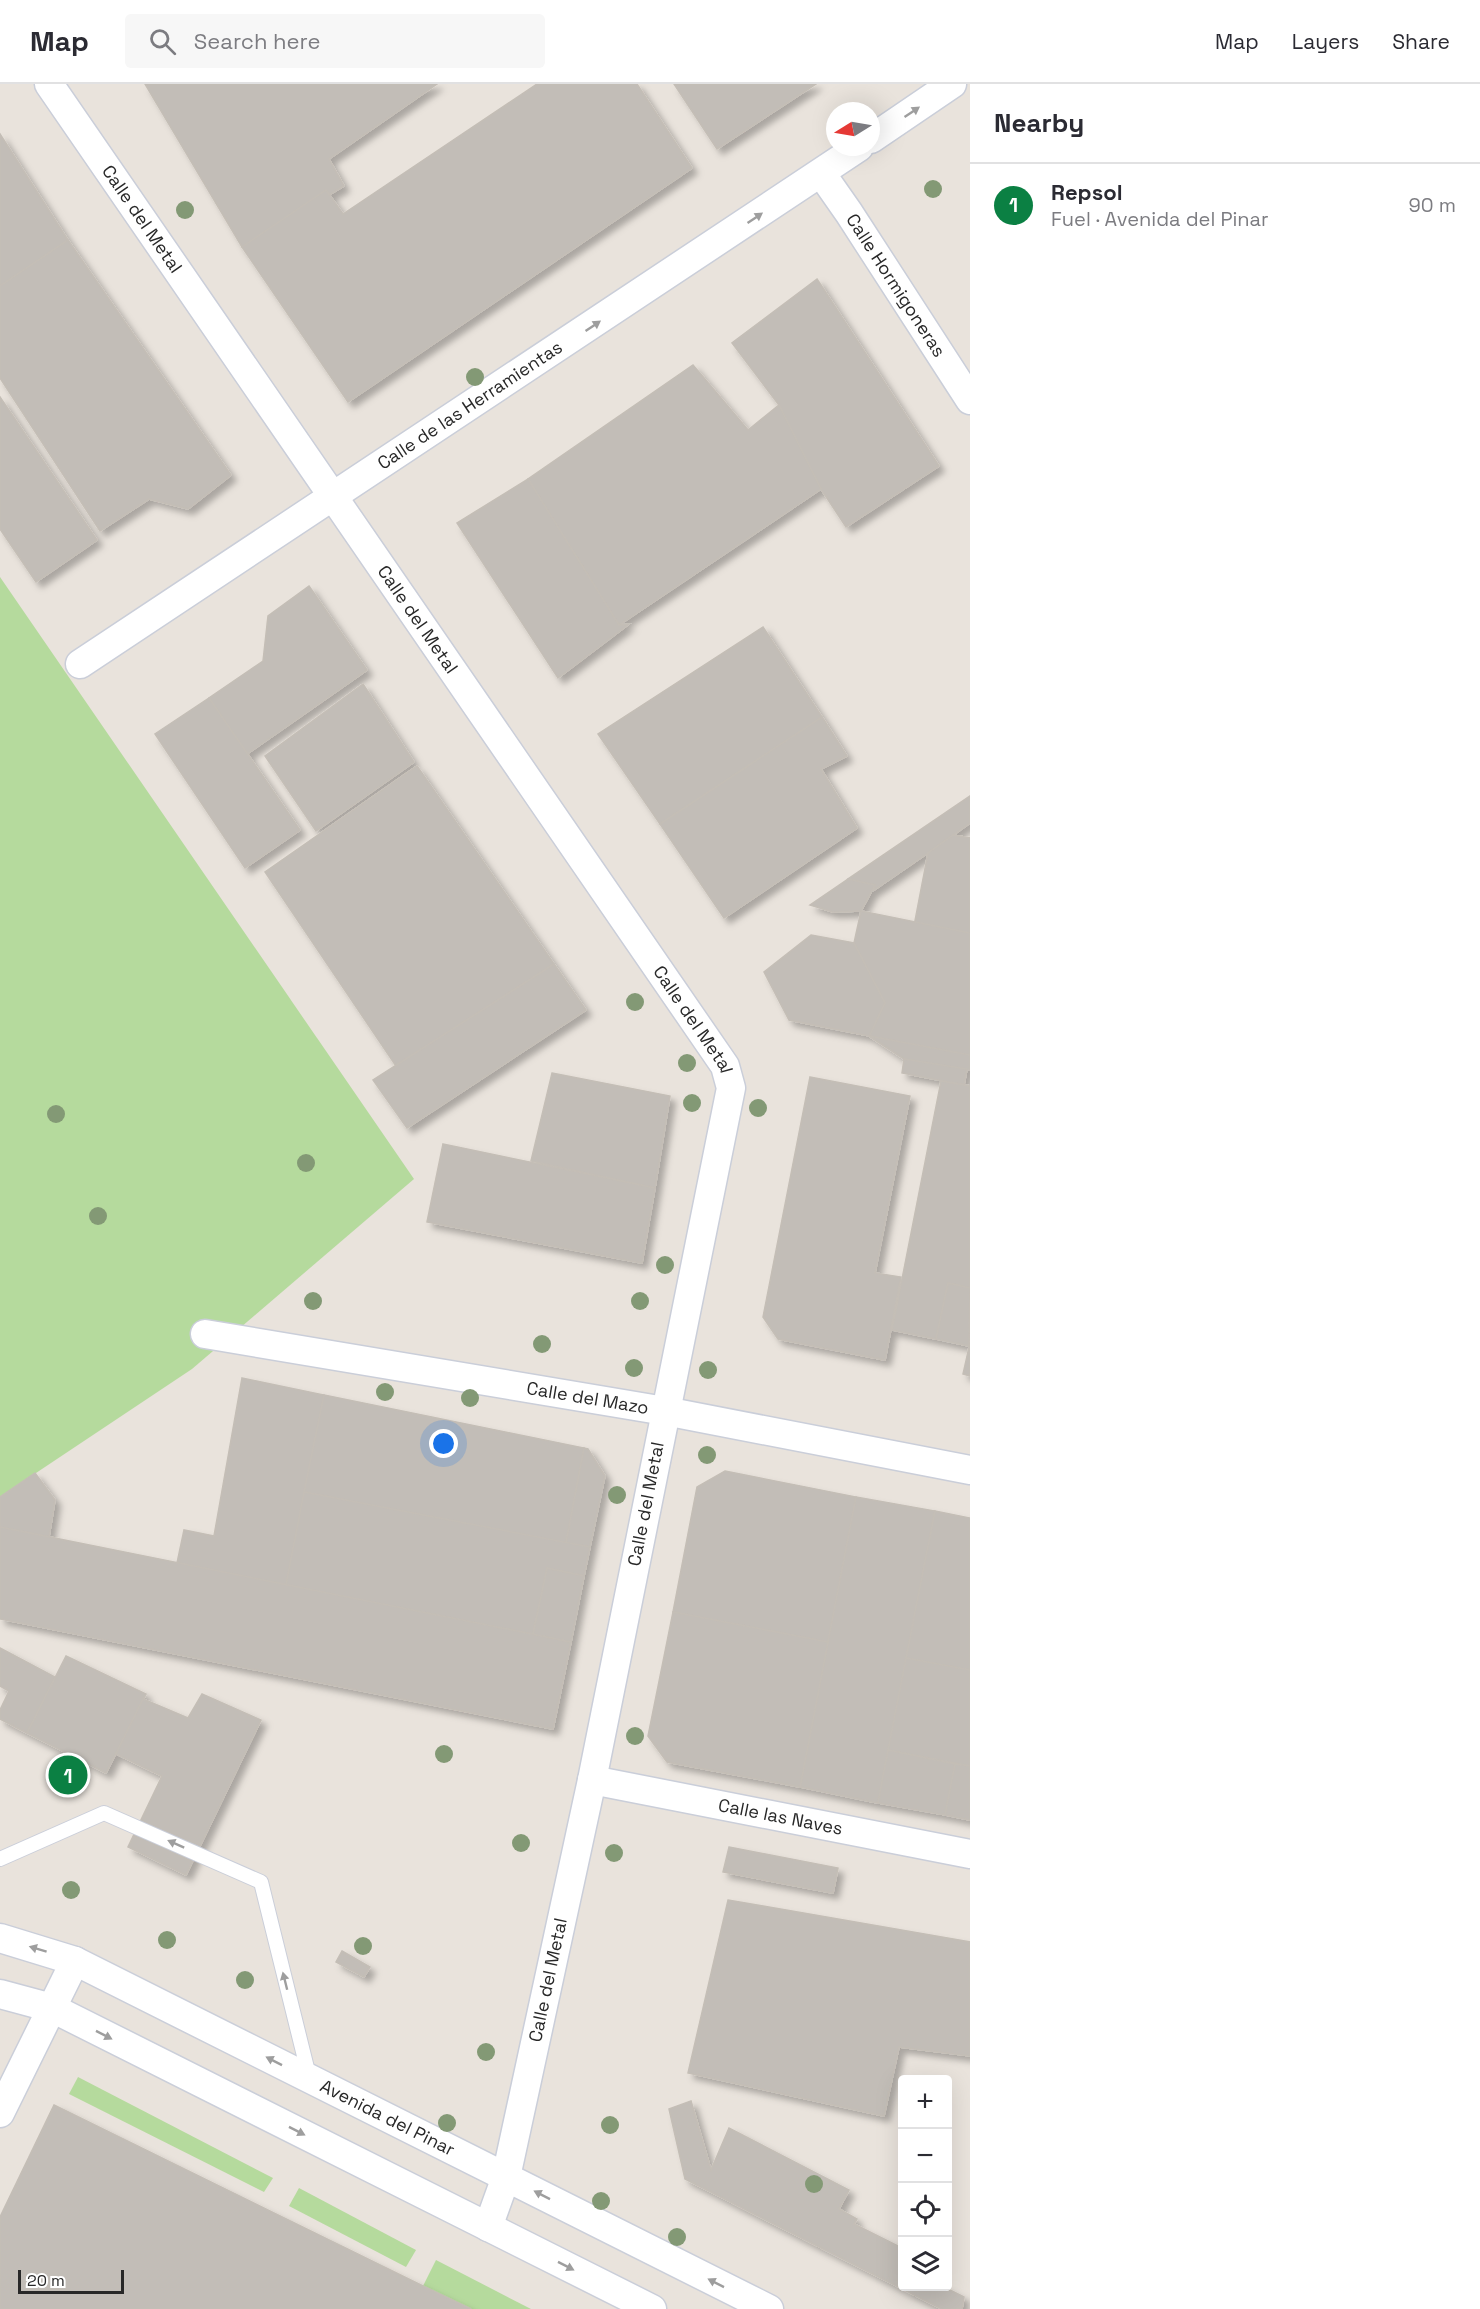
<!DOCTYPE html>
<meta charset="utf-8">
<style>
:root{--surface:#fff;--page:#f7f7f7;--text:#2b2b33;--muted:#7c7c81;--line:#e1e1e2;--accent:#0b8043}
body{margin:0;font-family:"Space Grotesk",sans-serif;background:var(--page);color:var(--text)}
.controls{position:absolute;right:18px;bottom:18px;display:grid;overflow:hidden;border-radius:6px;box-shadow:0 6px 24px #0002}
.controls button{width:54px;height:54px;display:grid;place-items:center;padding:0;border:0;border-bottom:2px solid var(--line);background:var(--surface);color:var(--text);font:30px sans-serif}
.compass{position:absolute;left:826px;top:18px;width:54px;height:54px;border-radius:50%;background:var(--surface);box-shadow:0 6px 24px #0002;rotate:259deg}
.scale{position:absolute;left:18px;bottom:15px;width:106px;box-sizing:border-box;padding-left:6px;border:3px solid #282828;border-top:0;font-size:16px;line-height:21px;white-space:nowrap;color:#282828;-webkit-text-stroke:4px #fff;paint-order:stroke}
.you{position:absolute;left:444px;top:1360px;width:21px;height:21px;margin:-15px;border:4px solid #fff;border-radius:50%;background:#1a73e8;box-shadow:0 0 0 9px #1a73e833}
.badge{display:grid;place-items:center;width:39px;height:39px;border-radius:50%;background:var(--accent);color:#fff;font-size:20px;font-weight:700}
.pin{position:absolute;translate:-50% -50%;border:3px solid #fff;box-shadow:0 2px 6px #0006}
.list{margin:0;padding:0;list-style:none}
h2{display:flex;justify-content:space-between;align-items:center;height:78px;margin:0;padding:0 24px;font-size:26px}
h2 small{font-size:20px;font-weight:400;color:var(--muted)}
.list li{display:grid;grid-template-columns:39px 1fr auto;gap:18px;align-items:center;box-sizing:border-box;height:84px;padding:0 24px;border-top:2px solid var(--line)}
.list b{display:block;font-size:22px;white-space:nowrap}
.list p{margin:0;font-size:20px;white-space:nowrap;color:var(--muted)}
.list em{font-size:20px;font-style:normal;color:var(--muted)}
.icon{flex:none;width:33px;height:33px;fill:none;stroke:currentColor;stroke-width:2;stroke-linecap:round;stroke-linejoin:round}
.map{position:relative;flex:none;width:970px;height:2225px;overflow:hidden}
header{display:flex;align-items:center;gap:36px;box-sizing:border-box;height:84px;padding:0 30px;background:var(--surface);border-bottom:2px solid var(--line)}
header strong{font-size:28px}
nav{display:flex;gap:33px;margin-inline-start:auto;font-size:21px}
.search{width:420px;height:54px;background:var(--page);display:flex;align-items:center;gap:15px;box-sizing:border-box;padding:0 21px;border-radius:6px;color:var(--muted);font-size:22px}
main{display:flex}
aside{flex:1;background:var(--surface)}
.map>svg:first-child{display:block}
</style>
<header>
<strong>Map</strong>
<div class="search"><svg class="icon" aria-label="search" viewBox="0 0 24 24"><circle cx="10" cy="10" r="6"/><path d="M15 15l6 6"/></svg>Search here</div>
<nav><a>Map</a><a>Layers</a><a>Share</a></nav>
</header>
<main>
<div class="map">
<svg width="970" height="2225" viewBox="0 0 970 2225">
<defs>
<filter id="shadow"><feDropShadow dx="5.5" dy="5.5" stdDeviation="3" flood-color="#0004"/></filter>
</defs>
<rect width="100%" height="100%" fill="#e9e3dc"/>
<!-- green -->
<g fill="#b5da9d">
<polygon points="0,493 414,1095 192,1285 0,1413"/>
<polygon points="78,1993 273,2094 264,2108 69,2010"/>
<polygon points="299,2104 416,2166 406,2183 289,2122"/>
<polygon points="436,2176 531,2225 471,2225 423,2202"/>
</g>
<!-- building -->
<g fill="#c2bdb7" stroke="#c4beb6" stroke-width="1.5" filter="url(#shadow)">
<polygon points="145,0 437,0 329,75 344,102 242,163"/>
<polygon points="537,0 637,0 692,84 348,318 242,163 326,106 343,130"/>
<polygon points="674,0 816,0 717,65"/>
<polygon points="0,50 68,156 0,202"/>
<polygon points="68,156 231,391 188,425 149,415 100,447 0,294 0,202"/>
<polygon points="817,195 939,382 846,443 821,405 779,321 732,259"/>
<polygon points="693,281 748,346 779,321 821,405 619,541 528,395"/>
<polygon points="0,313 97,456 36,498 0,445"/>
<polygon points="528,395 619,541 629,540 558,594 457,439"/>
<polygon points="309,502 367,586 247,670 209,614 263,577 268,532"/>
<polygon points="763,543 822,633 660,740 598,650"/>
<polygon points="363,600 414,678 316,747 265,672"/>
<polygon points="209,614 300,746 245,784 155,650"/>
<polygon points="822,633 847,672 821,685 857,744 724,834 660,740"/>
<polygon points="417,682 554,880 396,982 265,788"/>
<polygon points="970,712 970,739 928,769 874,806 875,801 848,795"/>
<polygon points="953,751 970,754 970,852 914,842 928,769"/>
<polygon points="848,795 875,801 861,827 833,828 810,821"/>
<polygon points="861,827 970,849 970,971 869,952 885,919 854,859"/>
<polygon points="811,851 854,859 885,919 869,952 789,936 764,888"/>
<polygon points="554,880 586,926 407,1044 373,996"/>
<polygon points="869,952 970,971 970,986 904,975"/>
<polygon points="904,975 967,985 964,1001 902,989"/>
<polygon points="552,989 670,1012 655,1104 531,1077"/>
<polygon points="810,993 910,1012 875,1189 901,1193 885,1276 778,1255 763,1233"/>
<polygon points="941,997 970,1002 970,1204 948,1199 936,1255 892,1246"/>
<polygon points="443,1060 655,1104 642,1179 427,1138"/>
<polygon points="948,1199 970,1204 969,1262 936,1255"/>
<polygon points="970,1259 970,1292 963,1290"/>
<polygon points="242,1294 324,1311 286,1501 177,1479 184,1446 214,1452"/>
<polygon points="324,1311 584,1364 566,1459 304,1408"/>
<polygon points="584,1364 588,1365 605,1392 590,1463 566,1459"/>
<polygon points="725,1387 856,1413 828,1558 673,1528 697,1403"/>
<polygon points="35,1389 55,1416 49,1453 0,1443 0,1413"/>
<polygon points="304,1408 590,1463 584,1492 547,1484 533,1550 286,1501"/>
<polygon points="856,1413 935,1427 878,1719 800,1703"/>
<polygon points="935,1427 970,1434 970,1586 906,1574"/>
<polygon points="0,1443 571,1558 553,1645 0,1535"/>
<polygon points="547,1484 584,1492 571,1558 533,1550"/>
<polygon points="673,1528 828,1558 800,1703 667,1678 648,1652"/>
<polygon points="0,1564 55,1593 27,1649 0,1635 0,1626 9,1607 0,1602"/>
<polygon points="66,1572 146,1610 106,1689 27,1649"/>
<polygon points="906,1574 970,1586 970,1682 888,1666"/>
<polygon points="202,1610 261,1636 186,1791 128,1763 162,1692 116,1670 143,1615 188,1634"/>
<polygon points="888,1666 955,1680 945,1731 878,1719"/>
<polygon points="955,1680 970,1682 970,1736 945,1731"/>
<polygon points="729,1763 838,1784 833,1809 723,1788"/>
<polygon points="728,1816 970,1858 970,1972 899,1963 884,2032 688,1989"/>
<polygon points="342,1867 370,1883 364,1893 336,1878"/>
<polygon points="691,2017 711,2086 729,2044 849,2106 839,2125 857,2135 854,2140 902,2164 902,2171 898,2180 902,2182 902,2202 942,2202 964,2213 962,2225 942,2225 685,2095 669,2025"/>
<polygon points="54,2021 423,2202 471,2225 0,2225 0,2133"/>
</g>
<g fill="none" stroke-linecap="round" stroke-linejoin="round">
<!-- service casing -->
<g stroke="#caced9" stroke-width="16">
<polyline id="service" points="0,1775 104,1729 261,1798 309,1992"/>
</g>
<!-- minor casing -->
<g stroke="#caced9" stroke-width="31">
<g id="minor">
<path id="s1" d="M49 0 725 982 731 1004 592 1696 506 2093 488 2143"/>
<polyline points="871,55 952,0"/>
<path id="s2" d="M821 89 849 129 970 316"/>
<path id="s3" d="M80 580 859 63"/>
<path id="s4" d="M205 1250 665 1327 970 1386"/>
<path id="s5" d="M592 1696 970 1770"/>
<path id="s6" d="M0 1854 75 1877 769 2225"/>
<polyline points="0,1910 52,1924 652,2225"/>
<polyline points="0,2029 75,1877"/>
</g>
</g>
<!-- service -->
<use href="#service" stroke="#fff" stroke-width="14"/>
<!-- minor -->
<use href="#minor" stroke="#fff" stroke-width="28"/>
</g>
<!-- trees -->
<g fill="#839975">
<circle cx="933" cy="105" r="9"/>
<circle cx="185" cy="126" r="9"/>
<circle cx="475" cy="293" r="9"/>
<circle cx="635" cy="918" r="9"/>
<circle cx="687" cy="979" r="9"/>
<circle cx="692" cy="1019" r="9"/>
<circle cx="758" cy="1024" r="9"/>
<circle cx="56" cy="1030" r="9"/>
<circle cx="306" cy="1079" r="9"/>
<circle cx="98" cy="1132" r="9"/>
<circle cx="665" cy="1181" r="9"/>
<circle cx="313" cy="1217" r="9"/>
<circle cx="640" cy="1217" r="9"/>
<circle cx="542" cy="1260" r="9"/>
<circle cx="634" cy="1284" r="9"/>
<circle cx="708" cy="1286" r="9"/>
<circle cx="385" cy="1308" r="9"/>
<circle cx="470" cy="1314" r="9"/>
<circle cx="707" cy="1371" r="9"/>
<circle cx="617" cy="1411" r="9"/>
<circle cx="635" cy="1652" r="9"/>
<circle cx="444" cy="1670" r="9"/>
<circle cx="521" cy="1759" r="9"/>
<circle cx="614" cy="1769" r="9"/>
<circle cx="71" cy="1806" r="9"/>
<circle cx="167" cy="1856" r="9"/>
<circle cx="363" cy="1862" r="9"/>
<circle cx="245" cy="1896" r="9"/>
<circle cx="486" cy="1968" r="9"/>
<circle cx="447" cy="2039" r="9"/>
<circle cx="610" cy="2041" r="9"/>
<circle cx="814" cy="2100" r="9"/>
<circle cx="601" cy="2117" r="9"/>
<circle cx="677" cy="2153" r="9"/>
</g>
<!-- one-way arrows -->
<defs><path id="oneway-solid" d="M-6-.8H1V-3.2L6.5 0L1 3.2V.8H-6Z" transform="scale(1.5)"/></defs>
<g fill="#9e9e9e">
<use href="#oneway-solid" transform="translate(912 28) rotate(-34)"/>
<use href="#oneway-solid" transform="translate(755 134) rotate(-34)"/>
<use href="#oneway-solid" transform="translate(593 242) rotate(-34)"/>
<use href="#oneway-solid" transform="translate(176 1760) rotate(-156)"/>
<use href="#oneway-solid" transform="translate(38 1865) rotate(-163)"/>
<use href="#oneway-solid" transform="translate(285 1897) rotate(-104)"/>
<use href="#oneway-solid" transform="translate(104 1951) rotate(27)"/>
<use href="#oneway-solid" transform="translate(274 1977) rotate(-153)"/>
<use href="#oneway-solid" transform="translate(297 2047) rotate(27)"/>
<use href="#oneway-solid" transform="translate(542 2111) rotate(-153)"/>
<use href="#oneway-solid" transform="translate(566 2182) rotate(27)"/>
<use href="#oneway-solid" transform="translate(716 2199) rotate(-153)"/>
</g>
<g text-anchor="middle" stroke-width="4.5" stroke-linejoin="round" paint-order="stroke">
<!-- street labels -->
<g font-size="18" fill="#282828" stroke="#fff">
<text dy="6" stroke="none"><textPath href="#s1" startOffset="164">Calle del Metal</textPath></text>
<text dy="6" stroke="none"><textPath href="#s2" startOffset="135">Calle Hormigoneras</textPath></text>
<text dy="6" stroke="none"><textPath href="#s3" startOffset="468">Calle de las Herramientas</textPath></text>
<text dy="6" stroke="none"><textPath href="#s1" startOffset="650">Calle del Metal</textPath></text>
<text dy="6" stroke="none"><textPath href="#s1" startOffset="1136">Calle del Metal</textPath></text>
<text dy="6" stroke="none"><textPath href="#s4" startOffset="388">Calle del Mazo</textPath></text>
<text transform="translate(646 1420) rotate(-79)" y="6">Calle del Metal</text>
<text dy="6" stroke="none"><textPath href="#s5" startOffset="192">Calle las Naves</textPath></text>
<text transform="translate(548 1896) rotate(-78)" y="6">Calle del Metal</text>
<text dy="6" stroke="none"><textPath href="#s6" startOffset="428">Avenida del Pinar</textPath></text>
</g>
</g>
</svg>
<div class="controls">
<button>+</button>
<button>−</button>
<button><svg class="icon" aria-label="locate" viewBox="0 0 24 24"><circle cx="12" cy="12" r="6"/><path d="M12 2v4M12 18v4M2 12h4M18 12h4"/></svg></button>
<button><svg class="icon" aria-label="layers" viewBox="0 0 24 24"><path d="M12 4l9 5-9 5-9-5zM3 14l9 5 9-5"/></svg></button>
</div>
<svg class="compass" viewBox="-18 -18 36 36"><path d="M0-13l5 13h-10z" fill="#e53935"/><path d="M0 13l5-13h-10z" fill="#7c7c81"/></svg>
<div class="scale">20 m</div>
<div class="you"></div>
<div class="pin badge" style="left:68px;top:1691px">1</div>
</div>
<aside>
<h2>Nearby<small></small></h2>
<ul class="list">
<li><span class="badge">1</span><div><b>Repsol</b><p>Fuel · Avenida del Pinar</p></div><em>90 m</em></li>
</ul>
</aside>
</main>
